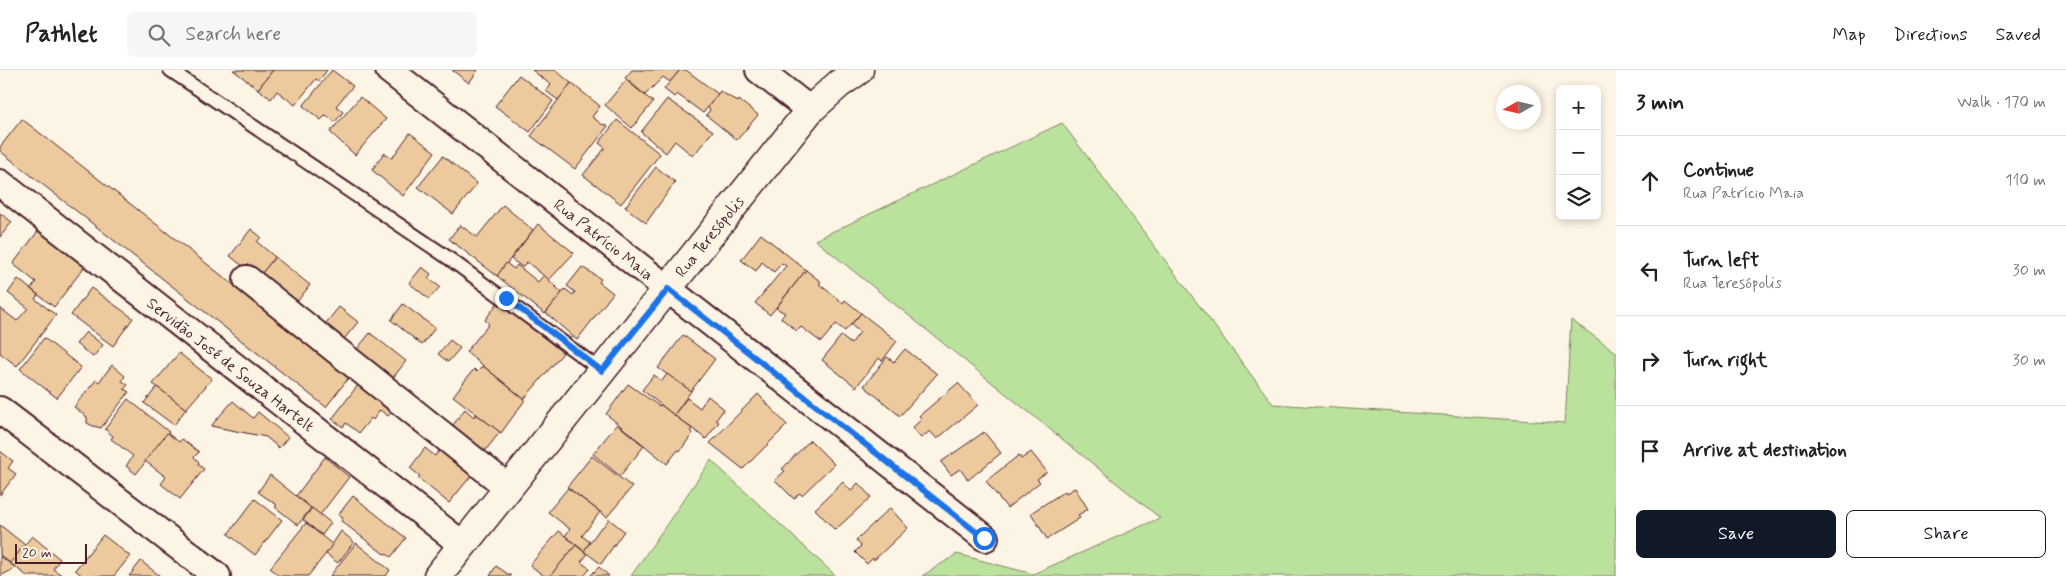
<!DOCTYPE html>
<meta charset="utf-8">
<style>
:root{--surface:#fff;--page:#f6f6f6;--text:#222;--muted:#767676;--line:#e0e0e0;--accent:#111827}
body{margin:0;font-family:Mynerve,sans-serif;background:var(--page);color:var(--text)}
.controls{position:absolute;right:15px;top:15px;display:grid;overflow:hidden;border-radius:8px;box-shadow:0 2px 8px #0003}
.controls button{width:45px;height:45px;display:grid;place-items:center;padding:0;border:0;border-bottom:1px solid var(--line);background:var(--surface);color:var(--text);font:25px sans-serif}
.compass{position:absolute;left:1496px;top:15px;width:45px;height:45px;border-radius:50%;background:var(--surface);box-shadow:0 2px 8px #0003;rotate:262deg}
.scale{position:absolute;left:15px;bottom:12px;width:72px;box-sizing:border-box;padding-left:5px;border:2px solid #4a1f2b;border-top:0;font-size:14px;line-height:18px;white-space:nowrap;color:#4a1f2b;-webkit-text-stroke:4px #fcf5e5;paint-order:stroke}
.stop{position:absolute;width:15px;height:15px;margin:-11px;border:4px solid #1a73e8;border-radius:50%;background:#fff}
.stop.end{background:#1a73e8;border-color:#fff;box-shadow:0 1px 5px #0008}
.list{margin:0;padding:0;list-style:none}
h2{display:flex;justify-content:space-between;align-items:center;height:65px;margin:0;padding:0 20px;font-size:21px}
h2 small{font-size:16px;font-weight:400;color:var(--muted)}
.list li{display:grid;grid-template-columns:32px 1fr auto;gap:15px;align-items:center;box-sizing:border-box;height:90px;padding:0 20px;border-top:1px solid var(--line)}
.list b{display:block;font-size:19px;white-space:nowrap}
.list p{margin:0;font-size:16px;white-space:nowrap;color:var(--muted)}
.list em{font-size:16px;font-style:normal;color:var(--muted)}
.actions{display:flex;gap:10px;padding:15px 20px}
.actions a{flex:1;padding:11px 0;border:1px solid var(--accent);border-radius:8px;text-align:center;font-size:18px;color:var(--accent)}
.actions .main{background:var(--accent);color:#fff}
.icon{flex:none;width:28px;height:28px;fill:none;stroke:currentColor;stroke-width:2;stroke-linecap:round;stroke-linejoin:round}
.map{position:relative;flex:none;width:1616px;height:506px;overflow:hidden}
header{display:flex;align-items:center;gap:30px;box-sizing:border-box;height:70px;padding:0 25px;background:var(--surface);border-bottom:1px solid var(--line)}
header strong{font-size:24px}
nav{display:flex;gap:28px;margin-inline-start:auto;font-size:18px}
.search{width:350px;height:45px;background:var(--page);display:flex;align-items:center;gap:12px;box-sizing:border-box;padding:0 18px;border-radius:8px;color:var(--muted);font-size:19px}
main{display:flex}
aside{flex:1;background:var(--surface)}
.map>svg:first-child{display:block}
</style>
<header>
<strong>Pathlet</strong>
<div class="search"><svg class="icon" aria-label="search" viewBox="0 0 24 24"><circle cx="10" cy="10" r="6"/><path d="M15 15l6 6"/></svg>Search here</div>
<nav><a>Map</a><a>Directions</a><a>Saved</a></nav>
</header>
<main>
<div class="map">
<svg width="1616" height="506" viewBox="0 0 1616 506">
<rect width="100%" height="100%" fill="#fcf5e5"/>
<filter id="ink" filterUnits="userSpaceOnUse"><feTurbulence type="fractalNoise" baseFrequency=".02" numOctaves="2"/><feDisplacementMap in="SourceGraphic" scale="10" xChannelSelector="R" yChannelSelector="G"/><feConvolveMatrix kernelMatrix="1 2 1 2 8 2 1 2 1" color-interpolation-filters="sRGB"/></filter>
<g filter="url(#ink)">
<!-- green -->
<g fill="#bae29d" stroke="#828064">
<polygon points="1062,53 1273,334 1565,353 1571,250 1616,282 1616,506 922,506 957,484 1033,504 1160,448 815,170"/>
<polygon points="711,390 836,506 631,506"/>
</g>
<!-- building -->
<g fill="#ecca9e" stroke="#4a1f2b">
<polygon points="233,0 273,0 258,19"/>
<polygon points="273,0 327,0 319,11 316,9 295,35 277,21 271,29 258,19"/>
<polygon points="332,0 353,16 336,36 343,42 335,52 326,45 321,50 303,36"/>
<polygon points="452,0 478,0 469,13"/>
<polygon points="532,0 555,0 571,13 558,30 546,21 551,15"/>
<polygon points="632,0 680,0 670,12 663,7 645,25 625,8"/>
<polygon points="680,0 686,0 718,24 703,43 677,24 674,27 664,19"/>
<polygon points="519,5 553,31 530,62 495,36"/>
<polygon points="626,10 653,32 632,58 605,35"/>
<polygon points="571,13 600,36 592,47 603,55 604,54 608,56 575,99 531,66"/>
<polygon points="720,21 738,32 739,30 758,45 737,70 706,45 710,40 708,37"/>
<polygon points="360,27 386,49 355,85 330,62"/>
<polygon points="667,29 713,61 693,86 675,71 666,83 641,62"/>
<polygon points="22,49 350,306 326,337 0,81 0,77"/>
<polygon points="617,50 660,84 621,134 583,105 605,78 599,73"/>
<polygon points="410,63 435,82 403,126 372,100 384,83 392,88"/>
<polygon points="443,86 477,114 453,144 418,117"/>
<polygon points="656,97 675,112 646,153 625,137"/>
<polygon points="503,135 533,160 497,206 449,169 460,155 477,167"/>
<polygon points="0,143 12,152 0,167"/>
<polygon points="538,154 574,183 549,210 527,192 522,197 511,189"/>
<polygon points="251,159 261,167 257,172 275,187 258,208 230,186"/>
<polygon points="38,161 85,196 54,237 31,219 36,212 13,194"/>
<polygon points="761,164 806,200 770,245 755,233 786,196 782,193 774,202 762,192 756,201 741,190"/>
<polygon points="275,187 310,215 293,237 258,208"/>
<polygon points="506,193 514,199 517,195 538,212 544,205 562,223 545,244 497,206"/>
<polygon points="422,197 431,204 428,208 440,217 429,229 409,213"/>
<polygon points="582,197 601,209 599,212 613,223 577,270 546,243 565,219 573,225 575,222 567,216"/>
<polygon points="806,200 821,212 819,214 843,233 845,230 861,243 845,261 836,254 821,272 801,257 797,261 781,248 785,243 776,238"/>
<polygon points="18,209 38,225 35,229 56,245 17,296 0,283 0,238 17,251 28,238 8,223"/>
<polygon points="91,218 133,248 113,276 71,245"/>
<polygon points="499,231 563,283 524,329 466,282 489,254 485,250"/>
<polygon points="403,234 435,258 422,275 391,250"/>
<polygon points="339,237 358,252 340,274 321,259"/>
<polygon points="861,243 897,271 882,291 879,288 856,317 822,290 841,266 851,274 860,262 851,255"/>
<polygon points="86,262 103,275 93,287 76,274"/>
<polygon points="370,263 406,291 389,313 353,284"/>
<polygon points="683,265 715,289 691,321 658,298"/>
<polygon points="44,268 81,297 57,328 20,299"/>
<polygon points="450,270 460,278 448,292 438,284"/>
<polygon points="905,279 937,304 900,346 864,316 887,287 894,292"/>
<polygon points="179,283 212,309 186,339 153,314"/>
<polygon points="112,295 125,306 122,311 128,315 124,319 129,322 101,358 93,356 87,353 87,347 74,337 96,310 99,312"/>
<polygon points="483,296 525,330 501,363 453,326 474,299 477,302"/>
<polygon points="667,304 691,321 674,345 642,320 654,305 662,311"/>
<polygon points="361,311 395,337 388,346 380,340 373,350 371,348 359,363 346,353 343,357 332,349"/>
<polygon points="958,313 978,335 937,369 930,361 921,368 912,358 922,349 919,346"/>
<polygon points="628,314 659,336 661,335 692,359 690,361 693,363 680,381 678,380 667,394 606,344"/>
<polygon points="157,317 186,339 174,355 144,333"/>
<polygon points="758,324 787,355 743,399 710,373"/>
<polygon points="708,326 724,339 716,350 719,352 706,369 674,345 687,328 700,338"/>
<polygon points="128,329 169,362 136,404 126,396 133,386 111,369 113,366 105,359"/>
<polygon points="233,331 253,348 258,342 288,367 279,378 266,367 211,356"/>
<polygon points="465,339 474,347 476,344 500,362 481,386 450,359"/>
<polygon points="617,354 644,376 620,406 593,384"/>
<polygon points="984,362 1001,383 968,410 960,399 951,405 941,392"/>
<polygon points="167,363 179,372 182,369 199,382 194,387 199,392 198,394 204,399 180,429 161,414 166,407 145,391"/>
<polygon points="810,370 834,394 802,425 799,423 794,429 775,410 785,401 782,399"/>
<polygon points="443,376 475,401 449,433 418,408 420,406 410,398 425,378 435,386"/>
<polygon points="0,381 13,391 8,398 16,404 0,425"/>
<polygon points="1031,382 1047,402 1037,409 1040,412 1007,438 986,411 1019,385 1021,389"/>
<polygon points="592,386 632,417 607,447 567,417"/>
<polygon points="325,387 349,407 320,445 296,426"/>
<polygon points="270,405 311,438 298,455 275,437 277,435 258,422"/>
<polygon points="843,412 851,421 858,413 871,427 835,460 815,439"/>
<polygon points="568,418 600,442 582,466 590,472 584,481 565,466 570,459 548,442"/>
<polygon points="1075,418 1088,439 1078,445 1080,448 1047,469 1031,443 1065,421 1066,423"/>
<polygon points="353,426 406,468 391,487 385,483 384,484 341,451 343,448 338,445"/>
<polygon points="255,429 282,450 255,485 228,464"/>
<polygon points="312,438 331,453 322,465 303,450"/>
<polygon points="890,438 908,458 874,490 873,488 867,494 855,482 861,476 856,470"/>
<polygon points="609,449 624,461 601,494 584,481 601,457 602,458"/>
<polygon points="306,453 333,475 308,506 279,506 270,498"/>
<polygon points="0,455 25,475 10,493 0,485"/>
<polygon points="341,461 354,472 338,493 326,484"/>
<polygon points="559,461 576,475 550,506 544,506 530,495"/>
<polygon points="103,465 130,486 114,506 83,506 75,500"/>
<polygon points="32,466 60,489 53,499 63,506 27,506 10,493"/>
<polygon points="356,473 390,500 386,506 330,506"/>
<polygon points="576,475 587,485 581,492 590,499 584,506 550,506"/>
<polygon points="0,486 16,498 0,506"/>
<polygon points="141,491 160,506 129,506"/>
<polygon points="496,496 511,506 490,506"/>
<polygon points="599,497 609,506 590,506"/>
</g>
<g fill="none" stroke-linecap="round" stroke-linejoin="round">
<!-- lane casing -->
<g stroke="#4a1f2b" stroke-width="16">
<polyline id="lane" points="170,0 447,187 602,301"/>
</g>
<!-- street casing -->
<g stroke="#4a1f2b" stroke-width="30">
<g id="street">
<polyline points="389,0 985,468"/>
<polyline points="759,0 810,40"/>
<polyline points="0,113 463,475"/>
<polyline points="247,209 509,418"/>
<polyline points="0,340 217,506"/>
</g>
</g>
<!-- secondary casing -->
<g stroke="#4a1f2b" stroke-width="31">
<polyline id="secondary" points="438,506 810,40 839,14 859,0"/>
</g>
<!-- lane -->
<use href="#lane" stroke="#fcf5e5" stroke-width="12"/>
<!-- street -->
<use href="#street" stroke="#fcf5e5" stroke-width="26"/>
<!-- secondary -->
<use href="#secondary" stroke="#fcf5e5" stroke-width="28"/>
</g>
</g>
<g fill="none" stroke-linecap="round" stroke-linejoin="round" filter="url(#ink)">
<!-- route -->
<polyline stroke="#1a73e8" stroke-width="6" points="506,228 602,301 668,219 984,468"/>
</g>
<g text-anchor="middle" stroke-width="4" stroke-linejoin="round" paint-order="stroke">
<!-- street labels -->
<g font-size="16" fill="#4a1f2b" stroke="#fcf5e5">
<text transform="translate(709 166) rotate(-51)" y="6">Rua Teresópolis</text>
<text transform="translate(604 169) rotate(38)" y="6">Rua Patrício Maia</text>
<text transform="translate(231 294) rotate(38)" y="6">Servidão José de Souza Hartelt</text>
</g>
</g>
</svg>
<div class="controls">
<button>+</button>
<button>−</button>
<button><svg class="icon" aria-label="layers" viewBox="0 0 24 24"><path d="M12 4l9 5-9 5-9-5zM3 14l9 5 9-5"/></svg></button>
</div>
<svg class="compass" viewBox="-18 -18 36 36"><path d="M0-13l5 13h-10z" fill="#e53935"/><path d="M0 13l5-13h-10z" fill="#767676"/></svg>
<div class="scale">20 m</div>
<div class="stop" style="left:984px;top:468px"></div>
<div class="stop end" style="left:506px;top:228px"></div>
</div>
<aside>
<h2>3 min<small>Walk · 170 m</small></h2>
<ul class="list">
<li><svg class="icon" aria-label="ahead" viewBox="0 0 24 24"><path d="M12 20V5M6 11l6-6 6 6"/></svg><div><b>Continue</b><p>Rua Patrício Maia</p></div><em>110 m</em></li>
<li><svg class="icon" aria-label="left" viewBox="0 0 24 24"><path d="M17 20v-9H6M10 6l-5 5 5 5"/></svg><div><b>Turn left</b><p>Rua Teresópolis</p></div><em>30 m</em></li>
<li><svg class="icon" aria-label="right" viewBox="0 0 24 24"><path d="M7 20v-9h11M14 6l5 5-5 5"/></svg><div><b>Turn right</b></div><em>30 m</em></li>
<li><svg class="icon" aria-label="arrive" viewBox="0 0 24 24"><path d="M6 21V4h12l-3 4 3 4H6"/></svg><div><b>Arrive at destination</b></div></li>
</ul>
<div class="actions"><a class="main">Save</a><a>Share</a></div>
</aside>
</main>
